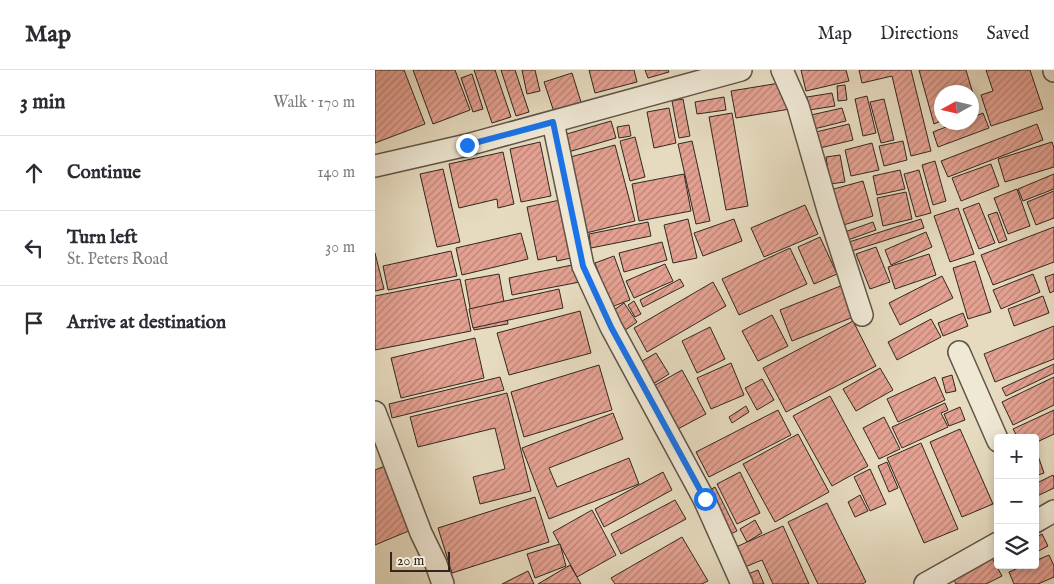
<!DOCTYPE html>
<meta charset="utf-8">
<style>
:root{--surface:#fff;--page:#f7f7f7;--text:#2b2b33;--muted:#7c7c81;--line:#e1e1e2}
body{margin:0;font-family:"IM FELL English",serif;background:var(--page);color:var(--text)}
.controls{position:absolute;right:15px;bottom:15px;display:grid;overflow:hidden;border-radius:5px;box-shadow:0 2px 8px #0003}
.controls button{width:45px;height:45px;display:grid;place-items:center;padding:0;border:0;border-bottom:1px solid var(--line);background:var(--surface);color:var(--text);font:25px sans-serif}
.compass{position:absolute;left:559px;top:15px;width:45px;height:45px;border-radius:50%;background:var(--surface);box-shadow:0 2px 8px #0003;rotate:262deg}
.scale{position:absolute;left:15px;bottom:12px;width:60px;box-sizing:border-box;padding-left:5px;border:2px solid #32271f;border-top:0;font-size:14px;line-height:18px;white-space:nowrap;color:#32271f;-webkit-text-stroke:4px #efe8d5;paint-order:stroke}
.stop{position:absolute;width:15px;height:15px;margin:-11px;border:4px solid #1a73e8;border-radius:50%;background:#fff}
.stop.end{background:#1a73e8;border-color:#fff;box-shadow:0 1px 5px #0008}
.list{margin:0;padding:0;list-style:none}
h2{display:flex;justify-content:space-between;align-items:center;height:65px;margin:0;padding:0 20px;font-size:21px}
h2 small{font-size:16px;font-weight:400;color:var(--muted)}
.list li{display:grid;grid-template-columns:32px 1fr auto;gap:15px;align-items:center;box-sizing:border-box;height:75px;padding:0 20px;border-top:1px solid var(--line)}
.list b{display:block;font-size:19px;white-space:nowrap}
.list p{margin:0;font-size:16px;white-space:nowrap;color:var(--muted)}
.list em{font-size:16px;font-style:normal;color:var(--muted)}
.icon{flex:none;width:28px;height:28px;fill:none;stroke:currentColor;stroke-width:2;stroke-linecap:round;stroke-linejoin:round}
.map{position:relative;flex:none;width:679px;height:514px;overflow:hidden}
header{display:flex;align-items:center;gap:30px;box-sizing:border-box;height:70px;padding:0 25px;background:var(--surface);border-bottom:1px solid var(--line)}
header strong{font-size:24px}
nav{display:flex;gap:28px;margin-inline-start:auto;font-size:18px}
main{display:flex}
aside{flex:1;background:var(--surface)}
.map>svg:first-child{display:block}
</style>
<header>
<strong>Map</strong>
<nav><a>Map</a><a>Directions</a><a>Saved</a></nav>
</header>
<main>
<aside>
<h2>3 min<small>Walk · 170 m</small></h2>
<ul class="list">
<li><svg class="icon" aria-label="ahead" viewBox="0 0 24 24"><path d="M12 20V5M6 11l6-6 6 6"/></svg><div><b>Continue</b></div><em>140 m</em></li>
<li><svg class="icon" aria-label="left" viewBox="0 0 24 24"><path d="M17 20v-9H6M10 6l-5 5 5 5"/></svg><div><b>Turn left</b><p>St. Peters Road</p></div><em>30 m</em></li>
<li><svg class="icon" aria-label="arrive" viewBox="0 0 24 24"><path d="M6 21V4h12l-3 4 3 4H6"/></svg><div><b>Arrive at destination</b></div></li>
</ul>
</aside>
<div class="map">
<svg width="679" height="514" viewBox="0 0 679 514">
<defs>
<pattern id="building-hatch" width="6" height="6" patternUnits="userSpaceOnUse" patternTransform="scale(1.25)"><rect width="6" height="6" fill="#e4a191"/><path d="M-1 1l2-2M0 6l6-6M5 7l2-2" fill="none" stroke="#b98376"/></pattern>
</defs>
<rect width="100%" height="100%" fill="#e6dbbf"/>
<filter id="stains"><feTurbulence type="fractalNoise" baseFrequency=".004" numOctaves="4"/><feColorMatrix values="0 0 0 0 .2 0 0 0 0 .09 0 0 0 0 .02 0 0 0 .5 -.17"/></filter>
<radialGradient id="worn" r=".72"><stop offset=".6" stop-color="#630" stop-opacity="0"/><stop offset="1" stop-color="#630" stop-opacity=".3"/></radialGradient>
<!-- building -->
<g fill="url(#building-hatch)" stroke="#32271f">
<polygon points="0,0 29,0 50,54 0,73"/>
<polygon points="38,0 80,0 95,40 58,54"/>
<polygon points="99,0 120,0 136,47 117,53"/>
<polygon points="126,0 140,0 154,42 141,46"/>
<polygon points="147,0 160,0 165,21 152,24"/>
<polygon points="214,0 259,0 262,12 220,23"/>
<polygon points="270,0 293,0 294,2 273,8"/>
<polygon points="426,0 471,0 474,11 431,21"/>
<polygon points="484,0 536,0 556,81 536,86 517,6 487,13"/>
<polygon points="544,0 591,0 603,41 596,43 596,22 566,22 566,51 559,54"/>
<polygon points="611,0 655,0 668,39 616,56 606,25 618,21"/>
<polygon points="197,3 206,32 179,42 169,12"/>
<polygon points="97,4 108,39 98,42 86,8"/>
<polygon points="411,12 415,39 361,48 356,21"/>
<polygon points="470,15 472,30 463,31 462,16"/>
<polygon points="457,23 460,36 434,40 432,27"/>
<polygon points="492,26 501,63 488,66 480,29"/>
<polygon points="349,27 351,40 322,44 320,32"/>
<polygon points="308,29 315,66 304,68 297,31"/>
<polygon points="509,29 519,70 506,73 495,32"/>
<polygon points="294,38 301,73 279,78 272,42"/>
<polygon points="467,38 471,51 439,59 436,45"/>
<polygon points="357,43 373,136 351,140 334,47"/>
<polygon points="608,43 614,58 563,77 558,62 584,52 596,52 596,48"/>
<polygon points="236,51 241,68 190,83 185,66"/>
<polygon points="474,54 478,70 445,78 441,62"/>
<polygon points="662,54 668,70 573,107 566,91"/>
<polygon points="254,55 256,66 244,68 242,57"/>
<polygon points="260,67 270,107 255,111 245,71"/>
<polygon points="317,71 335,151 321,154 303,74"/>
<polygon points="528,71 532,90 509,96 504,76"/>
<polygon points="165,72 176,126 146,132 135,79"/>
<polygon points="677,72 679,78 679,97 630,112 623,89"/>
<polygon points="497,73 504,100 476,106 470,80"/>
<polygon points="240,75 260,151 207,164 188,89"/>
<polygon points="128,82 139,134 123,138 122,129 84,138 74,94"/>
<polygon points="465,85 470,112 455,114 451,87"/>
<polygon points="560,91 571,131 558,135 547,95"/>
<polygon points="616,94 624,116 586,131 577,108"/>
<polygon points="68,99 85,172 62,177 45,104"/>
<polygon points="525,100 530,119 502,125 498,106"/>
<polygon points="544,100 556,143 541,147 529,104"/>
<polygon points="309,104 316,141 264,151 257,114"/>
<polygon points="679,104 679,119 648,131 643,119"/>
<polygon points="488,111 498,146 465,156 455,120"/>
<polygon points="642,119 655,156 633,164 619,128"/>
<polygon points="679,121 679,148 661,155 652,132"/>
<polygon points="531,122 537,149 508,156 502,128"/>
<polygon points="185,130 196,188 182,191 181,186 163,190 152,137"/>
<polygon points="604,133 620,173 604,179 588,139"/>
<polygon points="430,135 443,164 389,187 376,158"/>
<polygon points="583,138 599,184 575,192 559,146"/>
<polygon points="622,142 632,170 624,173 613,145"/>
<polygon points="313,149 322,188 298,193 289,155"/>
<polygon points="359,149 367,171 328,186 319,163"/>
<polygon points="546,149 549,158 477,181 474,172"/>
<polygon points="273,152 276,166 216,178 214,164"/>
<polygon points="498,152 501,160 470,171 467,163"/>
<polygon points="679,157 679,192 618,215 606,185"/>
<polygon points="551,162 557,177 516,195 510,180"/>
<polygon points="146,163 153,189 87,205 81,178"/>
<polygon points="445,167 462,204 439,214 423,177"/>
<polygon points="287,172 292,190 249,202 244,183"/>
<polygon points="501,177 515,212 495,219 481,184"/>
<polygon points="415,178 432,214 364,245 347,209"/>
<polygon points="76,181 82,206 13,220 8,196"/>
<polygon points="0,183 9,219 0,221"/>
<polygon points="554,184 561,205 520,219 513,197"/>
<polygon points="239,186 255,230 236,237 220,193"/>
<polygon points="600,191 616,242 593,249 578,198"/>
<polygon points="202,194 205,212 137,225 134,208"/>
<polygon points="290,194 298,211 259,228 251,211"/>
<polygon points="124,204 133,254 99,260 90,210"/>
<polygon points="658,204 665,222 626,239 618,220"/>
<polygon points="679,204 679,221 675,223 670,207"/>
<polygon points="567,206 578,228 525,255 514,233"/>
<polygon points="85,209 96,261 0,280 0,226"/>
<polygon points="305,209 309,216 268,237 265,230"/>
<polygon points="338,212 351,236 272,282 259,258"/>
<polygon points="468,215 481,246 417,271 405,240"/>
<polygon points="184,219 188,238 98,258 94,239"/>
<polygon points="668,226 674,243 639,256 633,239"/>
<polygon points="259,231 266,244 260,247 253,235"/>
<polygon points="249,233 262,252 246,263 233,244"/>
<polygon points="205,241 216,283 134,305 122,263"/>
<polygon points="588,243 593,256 568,266 563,253"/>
<polygon points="397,245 413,276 383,291 367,261"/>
<polygon points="556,249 566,267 522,290 513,272"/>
<polygon points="478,251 501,296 411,342 388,298"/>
<polygon points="679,256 679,289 620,312 609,284"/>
<polygon points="335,257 350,289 322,303 307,271"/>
<polygon points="100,268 109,308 26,328 16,288"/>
<polygon points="281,283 294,304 275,316 262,294"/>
<polygon points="356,293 369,325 336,339 322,308"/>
<polygon points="679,294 679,303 631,326 627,318"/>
<polygon points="224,295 237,340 149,367 136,322"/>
<polygon points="505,298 518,320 481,341 468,319"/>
<polygon points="307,300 331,344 299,361 275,318"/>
<polygon points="577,305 581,321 571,323 567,308"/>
<polygon points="125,307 129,320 17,348 14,334"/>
<polygon points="560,307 570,330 523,352 512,329"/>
<polygon points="679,307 679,335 638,355 627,332"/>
<polygon points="387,309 399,330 382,340 370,318"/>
<polygon points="132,323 156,421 105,434 98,407 130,399 120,358 43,377 35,347"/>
<polygon points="455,326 493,396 457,416 418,346"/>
<polygon points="570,333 573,340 566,343 573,357 527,378 517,357"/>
<polygon points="371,336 374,342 357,353 354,347"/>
<polygon points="585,337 590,350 574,356 569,344"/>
<polygon points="403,340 416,365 334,407 321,382"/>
<polygon points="679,340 679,364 660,373 660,368 643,368 638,359"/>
<polygon points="238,343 248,369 174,398 182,417 254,388 264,414 174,449 147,378"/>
<polygon points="509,347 525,379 504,389 488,358"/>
<polygon points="585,359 618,434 587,447 555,372"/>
<polygon points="423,364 454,422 400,452 368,394"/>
<polygon points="546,373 583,459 549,473 512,388"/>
<polygon points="661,380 669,403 660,406 660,381"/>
<polygon points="512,392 523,418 514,422 503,396"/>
<polygon points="10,396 36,460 0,475 0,400"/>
<polygon points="495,399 511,434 495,441 479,407"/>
<polygon points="288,402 297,420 229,457 220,439"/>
<polygon points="365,402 385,443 362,454 342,414"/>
<polygon points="678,405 679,408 679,418 660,427 660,414"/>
<polygon points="340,417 362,461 356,464 333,421"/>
<polygon points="485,425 493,441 480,447 473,432"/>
<polygon points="160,427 174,472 77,503 63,458"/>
<polygon points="300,430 311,449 246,484 236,464"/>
<polygon points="452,433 491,512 487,514 443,514 413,452"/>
<polygon points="217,440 241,485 202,507 178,462"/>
<polygon points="380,450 387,463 372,472 365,459"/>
<polygon points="408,456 434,514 398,514 387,490 370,497 361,477"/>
<polygon points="667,464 673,476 660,483 660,468"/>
<polygon points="307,467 333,511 327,514 240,514 236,508"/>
<polygon points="185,474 191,496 160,508 152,484"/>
<polygon points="674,485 679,496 679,507 663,514 639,514 634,502 650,495 660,495 660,491"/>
<polygon points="617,488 627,506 611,514 581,514 578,508"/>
<polygon points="195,495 206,514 163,514"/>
<polygon points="383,500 389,514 377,514 373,504"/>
<polygon points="153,501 159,514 127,514"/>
</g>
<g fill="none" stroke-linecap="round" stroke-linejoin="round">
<!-- minor casing -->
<g stroke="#5f5447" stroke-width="24">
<g id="minor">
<polyline points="407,0 423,36 453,140 487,245"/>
<polyline points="679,0 679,1"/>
<polyline points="178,52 208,196 236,257 329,429 367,514"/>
<polyline points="0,96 92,75 366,0"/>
<polyline points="584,282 623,371"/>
<polyline points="0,342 46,463 61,494 68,514"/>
<polyline points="660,452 679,441"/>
<polyline points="550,514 623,473"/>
</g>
</g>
<!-- minor -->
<use href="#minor" stroke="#efe8d5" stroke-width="21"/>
</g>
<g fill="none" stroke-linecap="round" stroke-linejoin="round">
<!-- route -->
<polyline stroke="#1a73e8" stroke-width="6" points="92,75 178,52 208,196 236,257 330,429"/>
</g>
<rect width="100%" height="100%" filter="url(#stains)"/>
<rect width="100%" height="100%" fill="url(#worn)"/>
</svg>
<div class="controls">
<button>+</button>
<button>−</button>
<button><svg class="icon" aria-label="layers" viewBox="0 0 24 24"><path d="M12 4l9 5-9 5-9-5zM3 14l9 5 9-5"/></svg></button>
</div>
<svg class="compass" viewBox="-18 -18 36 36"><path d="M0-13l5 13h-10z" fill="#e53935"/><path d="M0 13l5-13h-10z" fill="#7c7c81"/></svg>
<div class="scale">20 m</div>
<div class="stop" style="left:330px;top:429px"></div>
<div class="stop end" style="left:92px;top:75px"></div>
</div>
</main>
